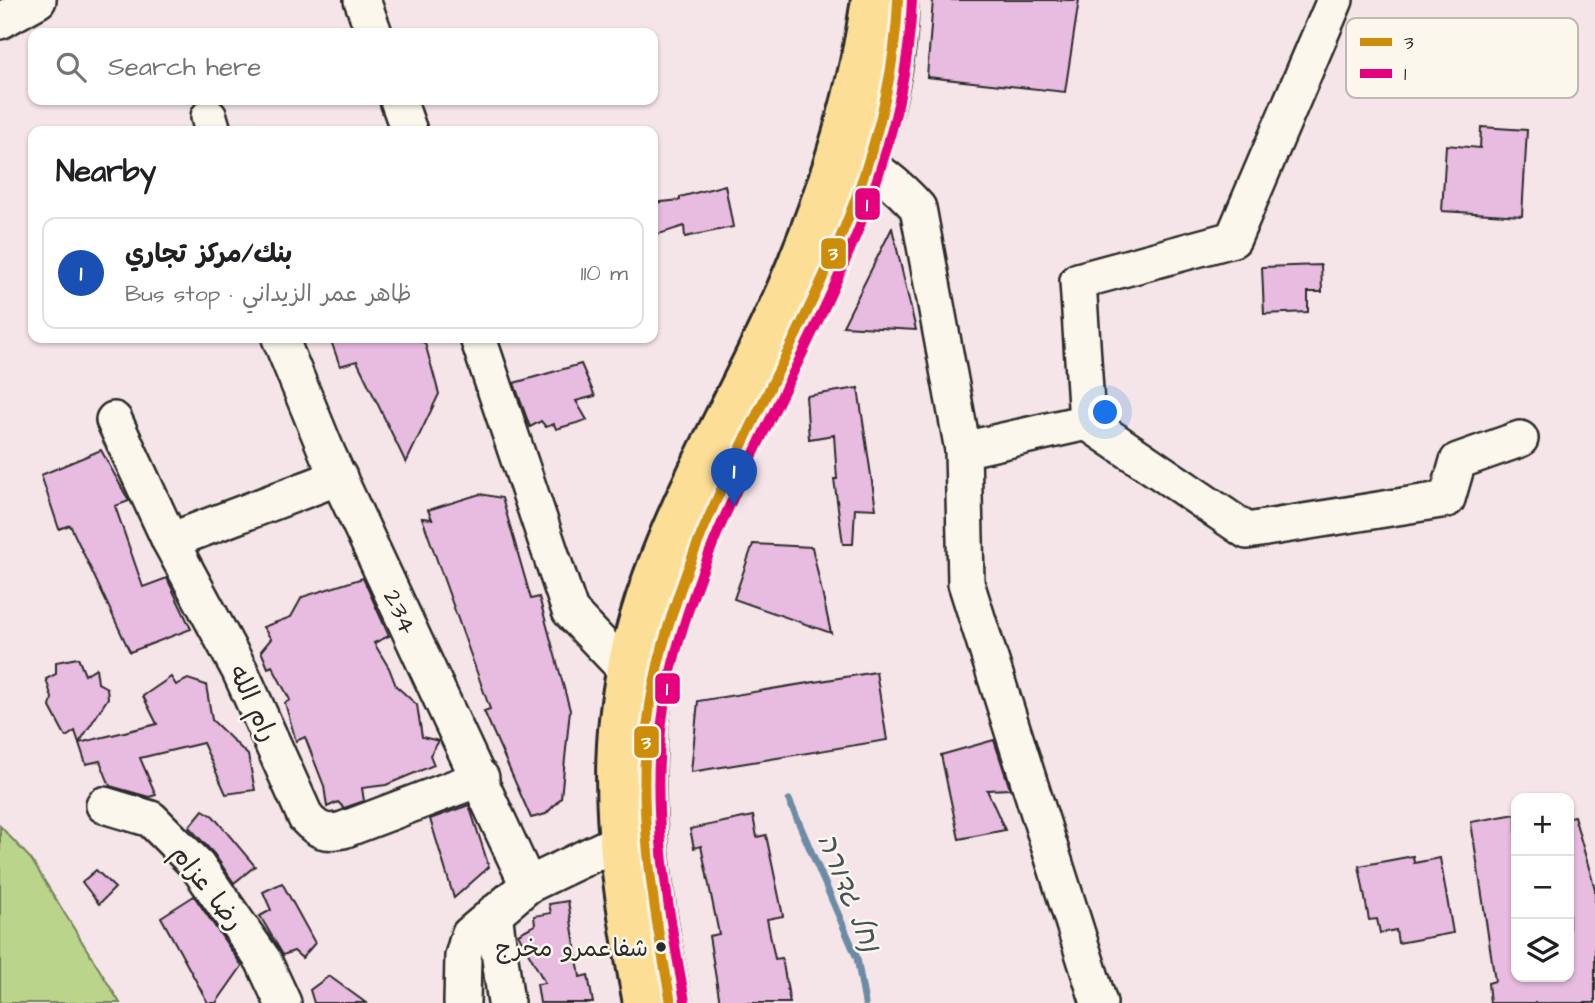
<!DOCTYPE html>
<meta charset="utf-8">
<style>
:root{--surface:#fff;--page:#f2f2f2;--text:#202124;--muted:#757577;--line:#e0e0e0;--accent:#b45309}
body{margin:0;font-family:"Architects Daughter","Playpen Sans Arabic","Playpen Sans Hebrew",sans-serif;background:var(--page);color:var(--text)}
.controls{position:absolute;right:21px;bottom:21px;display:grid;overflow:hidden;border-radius:14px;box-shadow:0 2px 5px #0004}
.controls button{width:63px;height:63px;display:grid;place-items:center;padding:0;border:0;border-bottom:2px solid var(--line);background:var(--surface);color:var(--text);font:35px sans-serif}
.you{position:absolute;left:1106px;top:413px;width:24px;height:24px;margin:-18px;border:5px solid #fff;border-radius:50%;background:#1a73e8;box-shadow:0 0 0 10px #1a73e833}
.badge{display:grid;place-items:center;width:46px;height:46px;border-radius:50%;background:var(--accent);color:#fff;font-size:23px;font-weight:700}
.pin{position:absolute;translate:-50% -58px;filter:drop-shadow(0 2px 4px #0008)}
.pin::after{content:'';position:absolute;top:37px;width:24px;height:21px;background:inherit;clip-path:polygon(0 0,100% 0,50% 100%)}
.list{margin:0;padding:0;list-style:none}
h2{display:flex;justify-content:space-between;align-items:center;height:91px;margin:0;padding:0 28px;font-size:30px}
h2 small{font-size:23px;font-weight:400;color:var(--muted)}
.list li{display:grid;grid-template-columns:46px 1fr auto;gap:21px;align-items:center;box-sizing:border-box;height:112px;margin:0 14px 14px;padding:0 14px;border:2px solid var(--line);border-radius:14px}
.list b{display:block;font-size:26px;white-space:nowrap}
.list p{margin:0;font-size:23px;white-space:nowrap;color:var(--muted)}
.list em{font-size:23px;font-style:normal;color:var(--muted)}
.icon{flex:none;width:38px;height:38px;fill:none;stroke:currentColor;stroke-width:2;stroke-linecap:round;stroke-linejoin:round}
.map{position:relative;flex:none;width:1595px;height:1003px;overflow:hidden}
.search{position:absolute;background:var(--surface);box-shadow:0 2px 5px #0004;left:28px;top:28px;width:630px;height:77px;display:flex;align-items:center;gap:18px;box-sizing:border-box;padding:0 24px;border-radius:14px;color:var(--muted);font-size:26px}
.panel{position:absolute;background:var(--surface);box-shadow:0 2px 5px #0004;left:28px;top:126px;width:630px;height:217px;border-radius:14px}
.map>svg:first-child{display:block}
</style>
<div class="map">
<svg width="1595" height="1003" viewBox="0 0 1595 1003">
<rect width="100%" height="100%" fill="#f5e5e8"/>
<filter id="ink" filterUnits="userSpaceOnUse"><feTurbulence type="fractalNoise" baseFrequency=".0143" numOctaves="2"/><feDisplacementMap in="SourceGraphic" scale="14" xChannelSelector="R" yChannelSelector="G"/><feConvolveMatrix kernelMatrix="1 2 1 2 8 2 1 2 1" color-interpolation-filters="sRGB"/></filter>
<g filter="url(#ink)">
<!-- green -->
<polygon fill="#bad48c" stroke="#72805c" stroke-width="2" points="0,826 31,859 120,1003 0,1003"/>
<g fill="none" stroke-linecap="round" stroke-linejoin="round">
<!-- stream -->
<polyline stroke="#6c8ca5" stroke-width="7" points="789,800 857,958 865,1003"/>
</g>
<!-- building -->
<g fill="#e8bbe0" stroke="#2b2b2b" stroke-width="2">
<polygon points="933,0 1079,0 1065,92 927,77"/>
<polygon points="1481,127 1527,130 1522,216 1442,211 1446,145 1480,148"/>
<polygon points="725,185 733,227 685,237 684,226 653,236 653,203 680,200 680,197"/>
<polygon points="892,228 916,330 843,326"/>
<polygon points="1321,265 1322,292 1308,292 1308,312 1264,314 1262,267"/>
<polygon points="330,338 413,338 425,343 439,394 406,463 357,361 340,366"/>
<polygon points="581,364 595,396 576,401 587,420 556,429 554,424 546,427 541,421 530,427 514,383"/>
<polygon points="858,388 876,509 855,508 853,544 843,544 834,479 837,479 834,435 809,439 806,396"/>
<polygon points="101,450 129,501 115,506 143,587 167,578 191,629 130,652 70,525 59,529 41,475"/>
<polygon points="480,494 502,498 531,599 539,597 570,710 561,798 546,814 531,818 484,711 490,709 422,518 432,519 428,510"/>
<polygon points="753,544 812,547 831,633 734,599"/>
<polygon points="363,578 389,636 374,643 389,668 396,686 417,705 422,737 439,741 430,755 434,765 386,785 362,788 364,801 344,808 338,802 327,807 324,786 305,737 296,741 285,703 290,700 272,666 268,668 261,651 271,639 263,627 291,617 302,597"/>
<polygon points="78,658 85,675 96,668 98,683 107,688 108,698 79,743 75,731 66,737 50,707 52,698 46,679 56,674 56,662"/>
<polygon points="876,672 887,740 691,772 698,701"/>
<polygon points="171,677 176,685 188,679 206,685 212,720 248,755 255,790 226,794 203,743 140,758 156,795 149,797 110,786 100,761 86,764 79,743 157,724 143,696"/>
<polygon points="994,740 1010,789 987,790 1005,830 959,839 941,755"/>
<polygon points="469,805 489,867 454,898 430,819"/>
<polygon points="203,810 213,816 255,866 234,883 214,854 189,827"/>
<polygon points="1516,814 1516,977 1569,977 1569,817 1574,816 1595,889 1595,1003 1490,1003 1488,983 1495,981 1471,822"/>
<polygon points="753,816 757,837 766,835 783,916 767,919 775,959 782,958 790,1003 720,1003 709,936 719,934 701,846 694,848 690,829"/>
<polygon points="1413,856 1414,863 1440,858 1453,933 1398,943 1396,930 1380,933 1377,919 1369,920 1359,866"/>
<polygon points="96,870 115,888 99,904 82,882"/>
<polygon points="282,883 315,943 302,958 294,951 283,955 260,916 271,910 263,892"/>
<polygon points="194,896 242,966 216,1003 208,1003 161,917"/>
<polygon points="568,901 580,977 588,975 593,1003 540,1003 537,984 545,983 518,934 535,925 534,916 551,913 549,904"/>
<polygon points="329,976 366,1003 314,1003 310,990"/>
</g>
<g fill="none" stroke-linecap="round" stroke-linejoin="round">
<!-- minor casing -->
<g stroke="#2b2b2b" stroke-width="40">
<g id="minor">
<polyline points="362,0 374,33"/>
<polyline points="0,21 38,0"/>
<polyline points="398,100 409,131"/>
<polyline points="209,117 213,131"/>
<path d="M844 151C873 166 897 184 918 208L963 450 1087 422 1078 281 1233 239 1335 0"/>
<path id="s1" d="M280 338 328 455 528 885"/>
<polyline points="478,338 570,611 627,671"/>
<path d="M114 420 170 541 240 671 306 818C318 831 326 834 343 830L481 778"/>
<polyline points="1087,422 1247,531 1447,499 1458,461 1520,439"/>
<polyline points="963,450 966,583 1099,1003"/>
<polyline points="170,541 339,477"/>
<polyline points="104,805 151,819 197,865 263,960 283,1003"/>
<polyline points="494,913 506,1003"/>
<polyline points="462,1003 463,956 469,935 528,885 620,841"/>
</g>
</g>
<!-- major casing -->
<g stroke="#2b2b2b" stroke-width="44">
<g id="major">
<path d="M643 1003C626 910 609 814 619 720 634 564 726 428 787 288 827 195 857 100 871 0"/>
<path d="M671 1003C652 900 633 787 654 683 691 506 799 354 859 185 880 126 898 63 898 0"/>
</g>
</g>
<!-- minor -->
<use href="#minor" stroke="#fbf7ec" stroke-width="35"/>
<!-- major -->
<use href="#major" stroke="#fcde96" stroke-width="38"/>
<!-- bus-1 casing -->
<g stroke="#fbf7ec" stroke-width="16">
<path id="bus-1" d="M671 1003C652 899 632 789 654 683 703 445 889 248 898 0"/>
</g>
<!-- bus-2 casing -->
<g stroke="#fbf7ec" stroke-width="16">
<path id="bus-2" d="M685 1001C666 898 646 789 668 685 719 447 903 249 912 0"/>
</g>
<!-- bus-1 -->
<use href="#bus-1" stroke="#ce8d09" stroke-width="10"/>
<!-- bus-2 -->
<use href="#bus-2" stroke="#e5007d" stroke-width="10"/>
</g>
</g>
<!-- markers -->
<circle fill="#2b2b2b" stroke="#fbf7ec" stroke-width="2.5" cx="661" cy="947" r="6"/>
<g text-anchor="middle" stroke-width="5" stroke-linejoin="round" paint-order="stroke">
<!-- bus labels -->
<g font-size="24" fill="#2b2b2b" stroke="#fbf7ec" text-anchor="end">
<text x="648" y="956">شفاعمرو مخرج</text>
</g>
<!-- street labels -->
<g font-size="26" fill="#2b2b2b" stroke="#fbf7ec">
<text dy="9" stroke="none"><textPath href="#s1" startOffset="299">234</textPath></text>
<text transform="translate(254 703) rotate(65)" y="9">رام الله</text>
<text transform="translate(208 887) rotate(52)" y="9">رضا عزام</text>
</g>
<!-- water labels -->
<g font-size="28" font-style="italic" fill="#46545e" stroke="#fbf7ec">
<text transform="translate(850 892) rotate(68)" y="10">נחל גדורה</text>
</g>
</g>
<!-- legend -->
<rect x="1346" y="18" width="232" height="80" rx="10" fill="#fbf7ec" stroke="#bdbab2" stroke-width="2"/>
<rect x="1360" y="38" width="32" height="8" fill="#ce8d09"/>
<rect x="1360" y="69" width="32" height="9" fill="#e5007d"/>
<g font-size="19" fill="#2b2b2b">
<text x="1404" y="49">3</text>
<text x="1404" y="80">1</text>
</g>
<g stroke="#fbf7ec" stroke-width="2.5">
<rect x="854" y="187" width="27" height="34" rx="7" fill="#e5007d"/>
<rect x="820" y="237" width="27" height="33" rx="7" fill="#ce8d09"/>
<rect x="654" y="672" width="27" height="33" rx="7" fill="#e5007d"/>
<rect x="633" y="725" width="27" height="34" rx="7" fill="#ce8d09"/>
</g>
<g font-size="19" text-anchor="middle" font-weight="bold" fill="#fff">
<text x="867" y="211">1</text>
<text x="833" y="260">3</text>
<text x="667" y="695">1</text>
<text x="646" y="749">3</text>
</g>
</svg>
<div class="controls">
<button>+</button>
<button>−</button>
<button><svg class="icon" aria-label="layers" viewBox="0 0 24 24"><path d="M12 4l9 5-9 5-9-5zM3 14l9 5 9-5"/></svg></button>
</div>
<div class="you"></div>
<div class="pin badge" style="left:734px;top:506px;background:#1a4fb4">1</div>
<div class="search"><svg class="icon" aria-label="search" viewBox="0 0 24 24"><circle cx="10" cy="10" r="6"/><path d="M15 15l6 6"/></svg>Search here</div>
<section class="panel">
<h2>Nearby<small></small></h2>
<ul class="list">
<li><span class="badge" style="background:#1a4fb4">1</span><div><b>بنك/مركز تجاري</b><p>Bus stop · ظاهر عمر الزيداني</p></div><em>110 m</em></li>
</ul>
</section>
</div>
